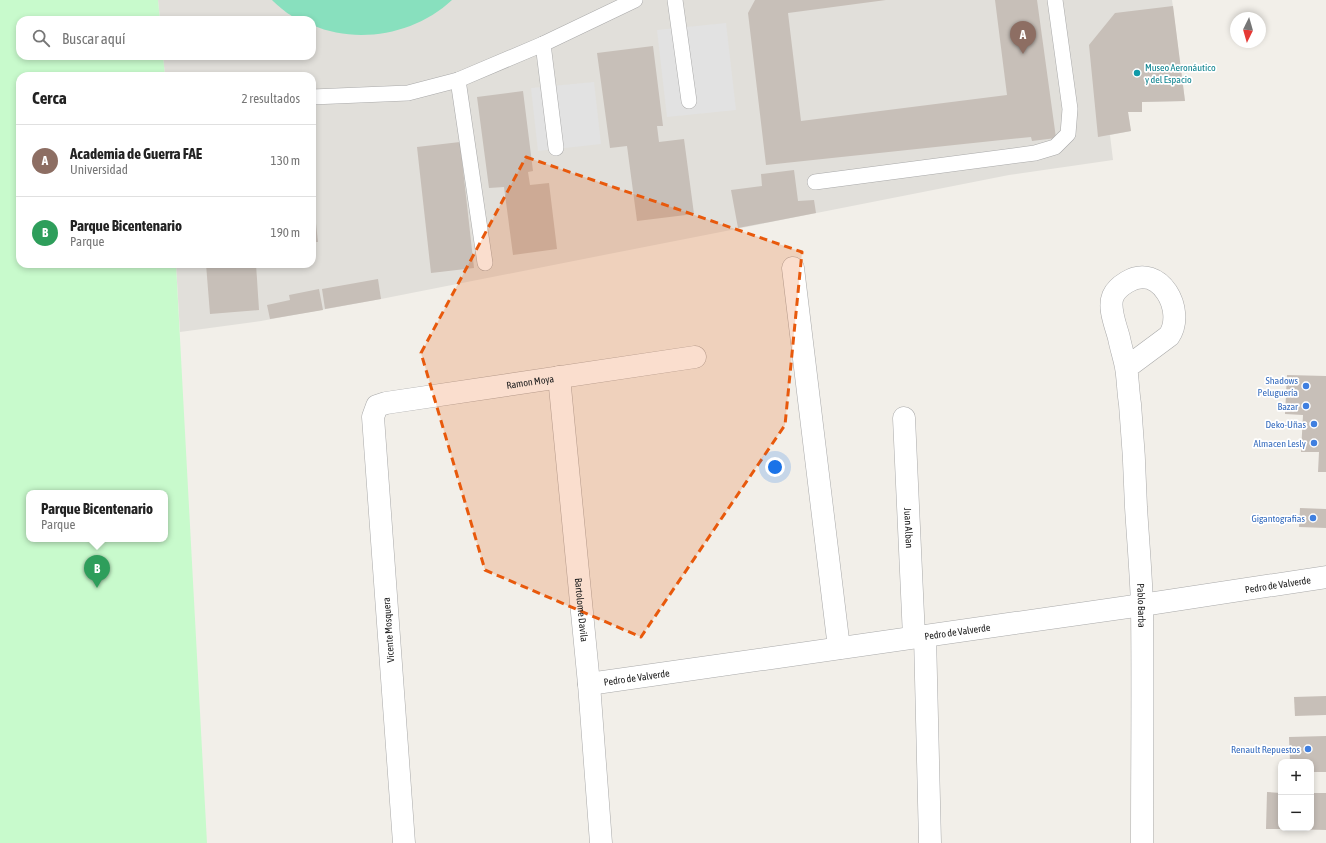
<!DOCTYPE html>
<html lang="es">
<meta charset="utf-8">
<style>
:root{--surface:#fff;--page:#f6f6f6;--text:#222;--muted:#767676;--line:#e0e0e0;--accent:#d40000}
body{margin:0;font-family:"Asap Condensed",sans-serif;background:var(--page);color:var(--text)}
.controls{position:absolute;right:12px;bottom:12px;display:grid;overflow:hidden;border-radius:8px;box-shadow:0 2px 6px #0003}
.controls button{width:36px;height:36px;display:grid;place-items:center;padding:0;border:0;border-bottom:1px solid var(--line);background:var(--surface);color:var(--text);font:20px sans-serif}
.compass{position:absolute;left:1230px;top:12px;width:36px;height:36px;border-radius:50%;background:var(--surface);box-shadow:0 2px 6px #0003;rotate:185deg}
.you{position:absolute;left:775px;top:467px;width:14px;height:14px;margin:-10px;border:3px solid #fff;border-radius:50%;background:#1a73e8;box-shadow:0 0 0 6px #1a73e833}
.badge{display:grid;place-items:center;width:26px;height:26px;border-radius:50%;background:var(--accent);color:#fff;font-size:13px;font-weight:700}
.pin{position:absolute;translate:-50% -33px;filter:drop-shadow(0 1px 2px #0008)}
.pin::after{content:'';position:absolute;top:21px;width:14px;height:12px;background:inherit;clip-path:polygon(0 0,100% 0,50% 100%)}
.popup{position:absolute;left:26px;top:490px;width:142px;height:52px;box-sizing:border-box;display:grid;place-content:center;border-radius:8px;background:var(--surface);filter:drop-shadow(0 1px 3px #0005);font-size:13px;white-space:nowrap;color:var(--muted)}
.popup b{font-size:15px;color:var(--text)}
.popup::after{content:'';position:absolute;left:50%;top:100%;margin-left:-8px;border:8px solid transparent;border-top-color:var(--surface)}
.list{margin:0;padding:0;list-style:none}
h2{display:flex;justify-content:space-between;align-items:center;height:52px;margin:0;padding:0 16px;font-size:17px}
h2 small{font-size:13px;font-weight:400;color:var(--muted)}
.list li{display:grid;grid-template-columns:26px 1fr auto;gap:12px;align-items:center;box-sizing:border-box;height:72px;padding:0 16px;border-top:1px solid var(--line)}
.list b{display:block;font-size:15px;white-space:nowrap}
.list p{margin:0;font-size:13px;white-space:nowrap;color:var(--muted)}
.list em{font-size:13px;font-style:normal;color:var(--muted)}
.icon{flex:none;width:22px;height:22px;fill:none;stroke:currentColor;stroke-width:2;stroke-linecap:round;stroke-linejoin:round}
.map{position:relative;flex:none;width:1326px;height:843px;overflow:hidden}
.search{position:absolute;background:var(--surface);box-shadow:0 2px 6px #0003;left:16px;top:16px;width:300px;height:44px;display:flex;align-items:center;gap:10px;box-sizing:border-box;padding:0 14px;border-radius:12px;color:var(--muted);font-size:15px}
.panel{position:absolute;background:var(--surface);box-shadow:0 2px 6px #0003;left:16px;top:72px;width:300px;height:196px;border-radius:12px}
.map>svg:first-child{display:block}
</style>
<div class="map">
<svg width="1326" height="843" viewBox="0 0 1326 843">
<rect width="100%" height="100%" fill="#f2efe9"/>
<!-- airport -->
<polygon fill="#e1dfda" points="158,0 1172,0 1185,101 1142,102 1128,112 1131,131 1110,135 1113,160 1009,175 381,299 261,321 180,332 176,264 312,264 312,76 165,76 163,56 312,56 312,20 160,20"/>
<!-- park -->
<path fill="#c8facc" fill-rule="evenodd" d="M0 0H158L160 20H20V56H163L165 76H20V264H176L207 843H0ZM29 493H165V539H29Z"/>
<!-- pitch -->
<path fill="#88e0be" d="M272 0H452C416 34 358 45 312 25V20C309 20 305 20 302 20 293 19 278 6 272 0Z"/>
<!-- parking -->
<g fill="#e2e2e2">
<polygon points="726,23 736,110 667,117 657,30"/>
<polygon points="594,82 601,144 538,151 531,88"/>
</g>
<!-- building -->
<g fill="#c7bfb8">
<polygon points="755,0 886,0 788,13 801,121 1007,95 995,0 1037,0 1056,138 1032,141 1031,137 766,165 748,13"/>
<polygon points="1173,6 1185,101 1142,102 1142,112 1128,112 1131,131 1098,137 1089,45 1115,13"/>
<polygon points="653,46 663,126 657,126 659,142 684,139 694,214 637,221 627,146 610,148 597,53"/>
<polygon points="523,91 533,171 528,172 530,185 549,183 557,249 513,255 504,187 489,188 477,97"/>
<polygon points="460,142 474,268 431,273 417,147"/>
<polygon points="794,170 798,201 814,200 816,213 738,228 731,190 762,186 761,174"/>
<polygon points="312,195 313,195 318,242 312,242"/>
<polygon points="206,264 256,264 259,310 210,314"/>
<polygon points="378,279 381,299 325,309 322,289"/>
<polygon points="319,289 323,310 270,319 267,305 290,300 289,295"/>
<polygon points="1287,375 1326,376 1326,472 1318,472 1319,452 1301,452 1303,415 1285,414"/>
<polygon points="1300,508 1326,509 1326,528 1299,527"/>
<polygon points="1326,696 1326,715 1295,716 1294,697"/>
<polygon points="1326,736 1326,772 1311,772 1311,762 1290,762 1289,737"/>
<polygon points="1267,792 1281,793 1281,829 1266,829"/>
<polygon points="1311,793 1326,793 1326,830 1288,829 1288,828 1311,828"/>
</g>
<g fill="none" stroke-linecap="round" stroke-linejoin="round">
<!-- service casing -->
<g stroke="#a9a9a9" stroke-width="16">
<g id="service">
<polyline points="675,0 689,101"/>
<polyline points="543,44 556,148"/>
<polyline points="458,80 485,263"/>
<polyline points="312,97 408,93 458,80 543,44 635,0"/>
<polyline points="815,182 1035,153 1055,147 1068,134 1070,109 1055,0"/>
</g>
</g>
<!-- minor casing -->
<g stroke="#a9a9a9" stroke-width="23">
<g id="minor">
<polyline points="793,268 839,648"/>
<path id="s1" d="M1126 368 1169 336C1186 311 1160 262 1127 282 1122 285 1116 289 1113 296 1108 308 1116 326 1119 338 1121 348 1124 357 1126 367 1128 379 1128 392 1130 404 1133 438 1135 472 1136 507 1138 540 1141 573 1142 606 1143 685 1142 764 1142 843"/>
<path id="s2" d="M559 377 589 684 601 843"/>
<path id="s3" d="M904 418 914 637"/>
<polyline points="925,636 930,843"/>
<path id="s4" d="M589 684 1142 605 1326 577"/>
<path id="s5" d="M404 843 373 417 377 406 386 403 695 357"/>
</g>
</g>
<!-- service -->
<use href="#service" stroke="#fff" stroke-width="15"/>
<!-- minor -->
<use href="#minor" stroke="#fff" stroke-width="22"/>
</g>
<!-- marked area -->
<path fill="#e8590c" fill-opacity="0.2" stroke="#e8590c" stroke-width="3" stroke-dasharray="8 5" stroke-linejoin="round" d="M526 157 802 252 785 425 641 637 485 570 421 353Z"/>
<!-- markers -->
<circle fill="#0f9aa8" stroke="#fff" stroke-width="1.5" cx="1137" cy="73" r="4"/>
<g fill="#3f7fe0" stroke="#fff" stroke-width="1.5">
<circle cx="1306" cy="386" r="4"/>
<circle cx="1306" cy="406" r="4"/>
<circle cx="1314" cy="424" r="4"/>
<circle cx="1314" cy="443" r="4"/>
<circle cx="1313" cy="518" r="4"/>
<circle cx="1308" cy="749" r="4"/>
</g>
<g text-anchor="middle" stroke-width="3.5" stroke-linejoin="round" paint-order="stroke">
<!-- culture labels -->
<g font-size="10" fill="#0d838f" stroke="#fff" text-anchor="start">
<text x="1145" y="71">Museo Aeronáutico<tspan x="1145" dy="12">y del Espacio</tspan></text>
</g>
<!-- shop labels -->
<g font-size="10" fill="#366cbe" stroke="#fff" text-anchor="end">
<text x="1298" y="384">Shadows<tspan x="1298" dy="12">Peluguería</tspan></text>
<text x="1298" y="410">Bazar</text>
<text x="1306" y="428">Deko-Uñas</text>
<text x="1306" y="447">Almacen Lesly</text>
<text x="1305" y="522">Gigantografias</text>
<text x="1300" y="753">Renault Repuestos</text>
</g>
<!-- street labels -->
<g font-size="10" fill="#222" stroke="#fff">
<text dy="4" stroke="none"><textPath href="#s5" startOffset="594">Ramon Moya</textPath></text>
<text dy="4" stroke="none"><textPath href="#s3" startOffset="110">Juan Alban</textPath></text>
<text dy="4" stroke="none"><textPath href="#s4" startOffset="696">Pedro de Valverde</textPath></text>
<text dy="4" stroke="none"><textPath href="#s1" startOffset="478">Pablo Barba</textPath></text>
<text dy="4" stroke="none"><textPath href="#s2" startOffset="234">Bartolome Davila</textPath></text>
<text transform="translate(388 630) rotate(-94)" y="4">Vicente Mosquera</text>
<text dy="4" stroke="none"><textPath href="#s4" startOffset="372">Pedro de Valverde</textPath></text>
<text dy="4" stroke="none"><textPath href="#s4" startOffset="48">Pedro de Valverde</textPath></text>
</g>
</g>
</svg>
<div class="controls">
<button>+</button>
<button>−</button>
</div>
<svg class="compass" viewBox="-18 -18 36 36"><path d="M0-13l5 13h-10z" fill="#e53935"/><path d="M0 13l5-13h-10z" fill="#767676"/></svg>
<div class="you"></div>
<div class="pin badge" style="left:1023px;top:54px;background:#8d6e63">A</div>
<div class="pin badge" style="left:97px;top:588px;background:#2e9e5b">B</div>
<div class="popup"><b>Parque Bicentenario</b>Parque</div>
<div class="search"><svg class="icon" aria-label="search" viewBox="0 0 24 24"><circle cx="10" cy="10" r="6"/><path d="M15 15l6 6"/></svg>Buscar aquí</div>
<section class="panel">
<h2>Cerca<small>2 resultados</small></h2>
<ul class="list">
<li><span class="badge" style="background:#8d6e63">A</span><div><b>Academia de Guerra FAE</b><p>Universidad</p></div><em>130 m</em></li>
<li><span class="badge" style="background:#2e9e5b">B</span><div><b>Parque Bicentenario</b><p>Parque</p></div><em>190 m</em></li>
</ul>
</section>
</div>
